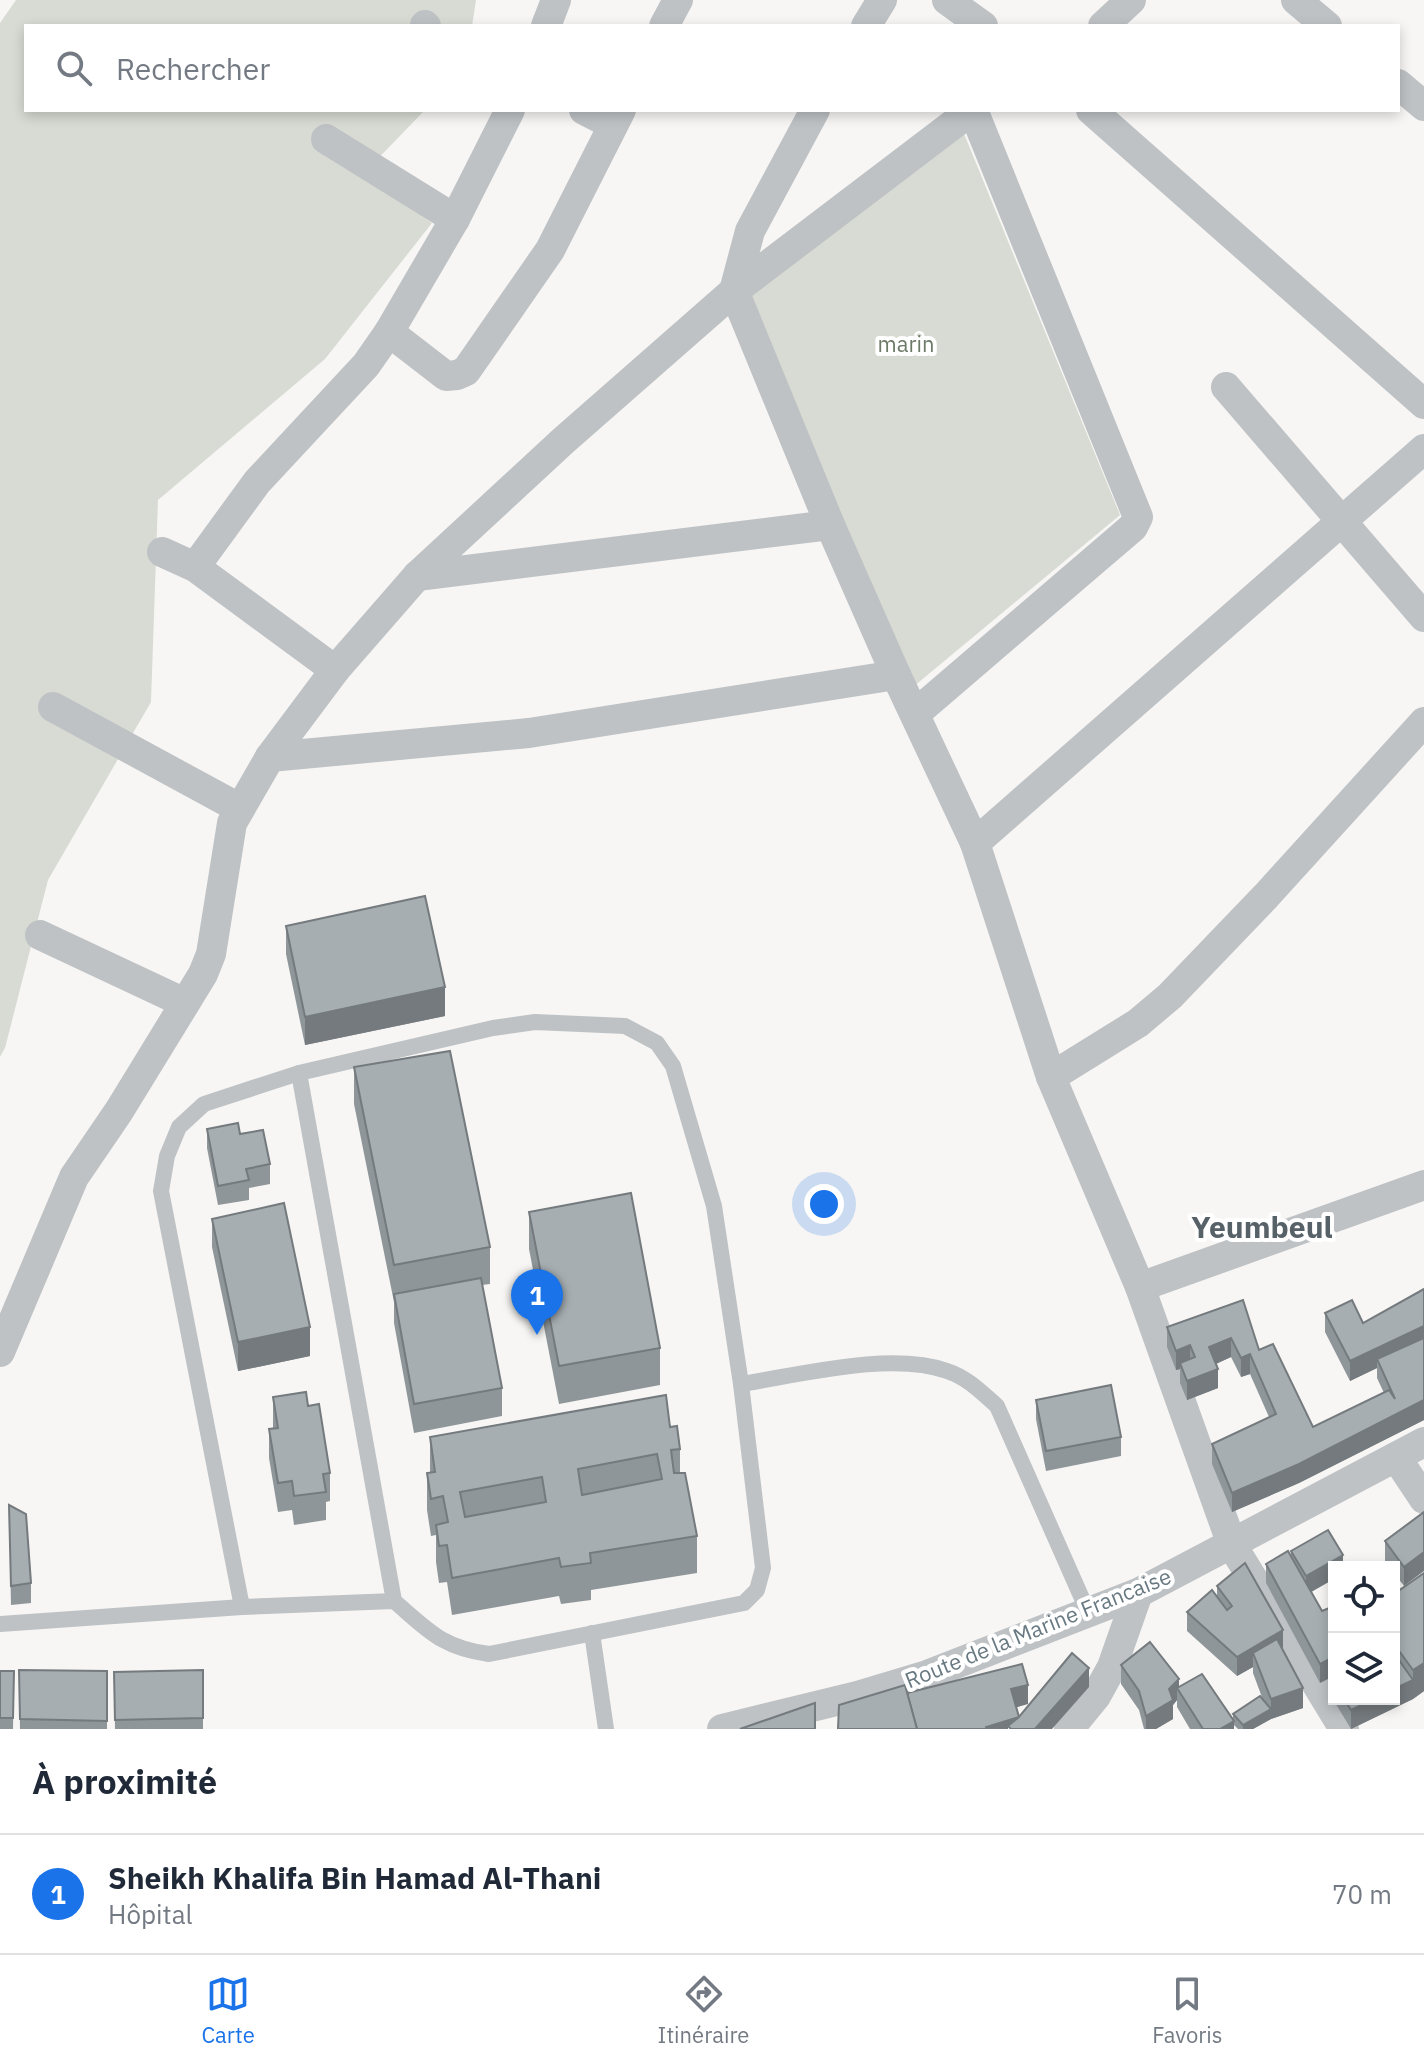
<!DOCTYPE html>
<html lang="fr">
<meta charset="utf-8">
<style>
:root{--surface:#fff;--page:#f6f6f7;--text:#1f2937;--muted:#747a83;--line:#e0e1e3;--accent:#1a73e8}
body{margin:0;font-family:"IBM Plex Sans",sans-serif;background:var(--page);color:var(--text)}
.controls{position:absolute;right:24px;bottom:24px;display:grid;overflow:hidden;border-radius:0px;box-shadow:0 4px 12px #0003}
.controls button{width:72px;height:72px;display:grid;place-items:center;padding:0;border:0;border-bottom:2px solid var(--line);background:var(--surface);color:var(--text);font:40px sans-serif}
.you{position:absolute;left:824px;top:1204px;width:28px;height:28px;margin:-20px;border:6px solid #fff;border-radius:50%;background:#1a73e8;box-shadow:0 0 0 12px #1a73e833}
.badge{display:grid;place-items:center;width:52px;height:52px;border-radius:50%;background:var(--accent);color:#fff;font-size:26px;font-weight:700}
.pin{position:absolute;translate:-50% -66px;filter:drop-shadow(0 2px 4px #0008)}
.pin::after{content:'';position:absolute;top:42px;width:28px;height:24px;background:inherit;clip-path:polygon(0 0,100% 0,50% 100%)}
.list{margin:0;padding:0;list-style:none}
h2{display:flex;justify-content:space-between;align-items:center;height:104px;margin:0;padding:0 32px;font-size:34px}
h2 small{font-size:26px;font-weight:400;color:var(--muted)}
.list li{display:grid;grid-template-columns:52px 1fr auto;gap:24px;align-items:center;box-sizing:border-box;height:120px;padding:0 32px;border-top:2px solid var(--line)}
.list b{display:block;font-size:30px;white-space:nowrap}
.list p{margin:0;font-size:26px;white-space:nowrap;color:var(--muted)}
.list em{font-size:26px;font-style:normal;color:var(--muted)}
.icon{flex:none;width:44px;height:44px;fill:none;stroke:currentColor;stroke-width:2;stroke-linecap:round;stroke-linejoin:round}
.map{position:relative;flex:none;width:1424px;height:1729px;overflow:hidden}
.search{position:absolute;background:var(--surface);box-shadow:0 4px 12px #0003;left:24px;right:24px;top:24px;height:88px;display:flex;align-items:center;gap:20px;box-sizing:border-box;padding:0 28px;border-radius:0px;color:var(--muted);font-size:30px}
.sheet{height:224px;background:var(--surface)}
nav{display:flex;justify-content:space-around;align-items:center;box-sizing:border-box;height:112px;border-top:2px solid var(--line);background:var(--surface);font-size:22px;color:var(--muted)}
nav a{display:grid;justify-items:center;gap:4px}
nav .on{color:var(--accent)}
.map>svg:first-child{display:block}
</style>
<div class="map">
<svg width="1424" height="1729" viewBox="0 0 1424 1729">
<rect width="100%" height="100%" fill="#f7f6f4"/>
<!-- green -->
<g fill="#d7dbd3">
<polygon points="16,0 476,0 472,26 26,26 26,110 425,110 363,174 432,223 325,359 158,500 151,702 48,880 5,1048 0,1057 0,23"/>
<polygon points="958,119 1120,515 907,692 743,301"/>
</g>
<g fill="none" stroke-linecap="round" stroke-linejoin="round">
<!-- service -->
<g stroke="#bec2c5" stroke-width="16">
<path d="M535 1022 625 1026 657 1043 673 1066 714 1206 741 1384 763 1568 757 1590 744 1603 489 1654C442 1648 428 1630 394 1601L242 1607 161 1191 167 1156 179 1127 204 1104 299 1073 493 1028Z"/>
<polyline points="299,1073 394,1601"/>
<path d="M741 1384C800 1375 891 1351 947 1371 968 1378 981 1392 997 1406L1088 1612"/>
<polyline points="0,1624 242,1607"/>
<polyline points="592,1633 606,1729"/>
</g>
<!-- minor -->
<g stroke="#bec2c5" stroke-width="30">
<polyline points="947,0 983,26"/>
<polyline points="1296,0 1327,26"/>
<polyline points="425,25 426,26"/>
<polyline points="546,26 556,0"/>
<polyline points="664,26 678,0"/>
<polyline points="866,26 882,0"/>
<polyline points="1103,26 1131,0"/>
<polyline points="1398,84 1424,106"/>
<polyline points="584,110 613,125"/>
<polyline points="815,110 750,231 734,291 830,525 896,675 975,843 1051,1077 1140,1287 1232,1545 1344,1729"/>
<polyline points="1091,110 1424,404"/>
<polyline points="326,139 455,219"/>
<polyline points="389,332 446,376 457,375 466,371 550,250 621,110"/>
<polyline points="1226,387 1424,617"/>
<polyline points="162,552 195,567 335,670"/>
<polyline points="195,567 257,482 366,365 389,332 455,219 510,110"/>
<polyline points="417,576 830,525"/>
<polyline points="53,707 239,808"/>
<polyline points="916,713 1133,527 1138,517 973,110"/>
<polyline points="270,757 529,733 896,675"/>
<polyline points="975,843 1424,449"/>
<polyline points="40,935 185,1003"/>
<polyline points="1051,1077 1138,1023 1170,996 1266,896 1424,722"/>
<polyline points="1140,1287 1424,1185"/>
<polyline points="0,1352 74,1177 119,1111 203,974 211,954 232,823 270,757 335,670 417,576 563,441 734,291 972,110"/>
<polyline points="1396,1457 1424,1499"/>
<polyline points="722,1729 857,1696 927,1675 1138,1593 1424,1442"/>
<polyline points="1069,1729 1096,1696 1112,1667 1138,1593"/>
</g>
</g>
<!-- wall -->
<g fill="#8f9699">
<polygon points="286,926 445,1016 305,1045 286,954"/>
<polygon points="354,1067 490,1247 490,1284 482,1285 502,1388 502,1416 414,1433 394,1323 394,1302 354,1104"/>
<polygon points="207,1129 240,1134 270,1164 270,1184 249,1188 249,1200 218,1205 207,1148"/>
<polygon points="529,1212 660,1348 660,1385 559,1404 529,1249"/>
<polygon points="212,1219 310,1356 238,1371 212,1247"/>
<polygon points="1424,1289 1424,1420 1299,1483 1232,1512 1212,1464 1212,1444 1269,1417 1250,1374 1241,1377 1231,1357 1216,1364 1218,1388 1187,1400 1180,1383 1180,1369 1176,1370 1167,1347 1167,1327 1243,1300 1259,1350 1313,1427 1384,1393 1377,1378 1377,1368 1350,1381 1325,1332 1325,1313 1363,1323"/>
<polygon points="273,1397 308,1406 330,1473 330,1501 326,1502 326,1520 294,1525 292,1510 278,1512 269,1458 269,1429 273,1429"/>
<polygon points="1036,1400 1121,1437 1121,1456 1046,1471 1036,1419"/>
<polygon points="670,1427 680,1449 680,1473 697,1536 697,1573 591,1590 591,1600 561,1604 559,1596 452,1615 447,1582 439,1583 436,1562 436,1535 431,1536 427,1510 427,1473 430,1472 430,1437"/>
<polygon points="9,1505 31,1583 31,1603 11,1605"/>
<polygon points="1424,1512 1404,1586 1394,1573 1394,1567 1389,1567 1385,1561 1385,1541"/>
<polygon points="1291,1551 1343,1567 1311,1592 1322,1611 1320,1683 1266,1583 1266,1564 1291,1557"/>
<polygon points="1424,1573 1424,1691 1413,1699 1351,1729 1334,1701 1334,1682 1334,1699 1394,1699 1394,1594"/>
<polygon points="1217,1586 1283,1649 1303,1708 1271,1719 1253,1729 1238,1729 1234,1725 1234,1729 1190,1729 1177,1707 1177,1700 1173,1705 1173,1719 1156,1729 1144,1729 1139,1710 1121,1684 1121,1665 1179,1687 1233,1720 1233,1714 1263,1700 1253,1673 1253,1667 1237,1676 1187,1631 1187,1612 1217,1597"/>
<polygon points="19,1670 107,1671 107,1729 20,1729"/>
<polygon points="203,1670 203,1729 115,1729 114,1672"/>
<polygon points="0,1671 14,1671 13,1729 0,1729"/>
</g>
<!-- shaded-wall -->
<g fill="#747a7d">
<polygon points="445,987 445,1016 305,1045 305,1017"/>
<polygon points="1424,1326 1424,1345 1377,1359 1377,1368 1350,1381 1350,1361"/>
<polygon points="310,1327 310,1356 238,1371 238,1342"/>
<polygon points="1231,1338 1231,1357 1209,1367 1209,1347"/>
<polygon points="1190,1345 1190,1365 1180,1363 1180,1369 1176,1370 1176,1351"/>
<polygon points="1250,1354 1250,1374 1241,1377 1241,1358"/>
<polygon points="1218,1369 1218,1388 1187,1400 1187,1381"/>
<polygon points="1424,1400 1424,1420 1299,1483 1232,1512 1232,1493"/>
<polygon points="1424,1552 1424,1571 1404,1586 1404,1567"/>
<polygon points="1343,1555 1343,1567 1334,1567 1334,1579 1306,1595 1306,1576"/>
<polygon points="1283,1630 1283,1649 1257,1664 1253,1653 1253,1667 1237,1676 1237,1657"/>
<polygon points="1334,1657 1334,1676 1320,1683 1320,1664"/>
<polygon points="1424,1663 1424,1691 1413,1699 1413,1670"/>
<polygon points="1089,1668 1089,1687 1052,1729 1035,1729"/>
<polygon points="1179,1679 1179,1691 1177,1688 1177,1700 1173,1705 1173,1719 1156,1729 1146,1729 1146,1716"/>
<polygon points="1413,1680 1413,1699 1351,1729 1351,1710 1374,1699 1394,1699 1394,1689"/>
<polygon points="1028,1685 1028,1704 1011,1709 1011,1689"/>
<polygon points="1303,1688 1303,1708 1271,1719 1253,1729 1243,1729 1243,1725 1271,1709 1271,1699"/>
<polygon points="1019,1717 1008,1726 1008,1729 986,1729 986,1727"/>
<polygon points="1234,1721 1234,1729 1220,1729"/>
</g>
<!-- building -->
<g fill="#a6aeb2" stroke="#747a7d" stroke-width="2" fill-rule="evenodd">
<polygon points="425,896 445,987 305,1017 286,926"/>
<polygon points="450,1051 490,1247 394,1265 354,1067"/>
<polygon points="238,1123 240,1134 263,1130 270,1164 246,1169 249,1180 218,1186 207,1129"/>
<polygon points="631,1193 660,1348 559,1366 529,1212"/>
<polygon points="284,1203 310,1327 238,1342 212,1219"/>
<polygon points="481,1278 502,1388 414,1404 394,1294"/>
<polygon points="1424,1289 1424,1326 1350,1361 1325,1313 1352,1300 1363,1323"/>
<polygon points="1243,1300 1259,1350 1273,1344 1313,1427 1389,1390 1395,1399 1377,1359 1424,1338 1424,1400 1299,1464 1232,1493 1212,1444 1276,1414 1250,1354 1241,1358 1231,1338 1209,1347 1218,1369 1187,1381 1180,1363 1195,1357 1190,1345 1176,1351 1167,1327"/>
<polygon points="1111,1385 1121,1437 1046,1451 1036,1400"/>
<polygon points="306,1392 308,1406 319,1404 330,1473 323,1474 326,1492 294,1496 292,1481 278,1483 269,1429 278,1428 273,1397"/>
<path d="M666 1395 670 1427 677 1426 680 1449 671 1450 674 1473H685L697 1536 590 1553 591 1563 561 1567 559 1558 452 1578 447 1545 439 1546 436 1525 448 1522 443 1496 431 1499 427 1473 435 1472 430 1437ZM657 1454 662 1479 582 1495 578 1469ZM542 1477 546 1502 465 1517 460 1492Z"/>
<polygon points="9,1505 26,1514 31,1583 11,1586"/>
<polygon points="1424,1512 1424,1552 1404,1567 1385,1541"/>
<polygon points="1328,1530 1343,1555 1306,1576 1291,1551"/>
<polygon points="1288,1551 1322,1611 1334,1606 1334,1657 1320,1664 1266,1564"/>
<polygon points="1245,1563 1283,1630 1237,1657 1187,1612 1212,1590 1227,1610 1232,1606 1217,1586"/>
<polygon points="1424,1573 1424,1663 1413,1670 1394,1644 1394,1594"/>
<polygon points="1277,1639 1303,1688 1271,1699 1253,1653"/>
<polygon points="1150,1642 1179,1679 1169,1689 1173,1700 1146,1716 1139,1691 1121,1665"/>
<polygon points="1072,1653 1089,1668 1035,1729 1011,1729 1008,1726 1019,1717 986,1727 987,1729 917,1729 907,1693 1022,1664 1028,1685 1011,1689 1019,1717"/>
<polygon points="1394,1653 1413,1680 1394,1689"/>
<polygon points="19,1670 107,1671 107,1721 20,1719"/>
<polygon points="203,1670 203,1718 115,1720 114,1672"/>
<polygon points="0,1671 14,1671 13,1718 0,1718"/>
<polygon points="1202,1674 1234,1721 1220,1729 1203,1729 1177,1688"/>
<polygon points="905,1685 917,1729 838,1729 839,1705"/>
<polygon points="1260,1696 1271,1709 1243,1725 1233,1714"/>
<polygon points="1344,1699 1374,1699 1351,1710"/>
<polygon points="815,1703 815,1729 740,1729"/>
</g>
<g text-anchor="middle" stroke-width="8" stroke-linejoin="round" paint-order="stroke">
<!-- park labels -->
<g font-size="22" fill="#6c7a67" stroke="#fff">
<text x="906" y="352">marin</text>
</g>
<!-- street labels -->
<g font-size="22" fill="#687982" stroke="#fff">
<text transform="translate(1038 1628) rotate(-22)" y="8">Route de la Marine Francaise</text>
</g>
<!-- district labels -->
<g font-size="30" font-weight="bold" fill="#566168" stroke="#fff">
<text x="1262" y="1238">Yeumbeul</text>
</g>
</g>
</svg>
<div class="controls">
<button><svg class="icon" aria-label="locate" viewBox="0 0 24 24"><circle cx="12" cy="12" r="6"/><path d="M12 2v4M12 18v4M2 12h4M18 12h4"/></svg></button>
<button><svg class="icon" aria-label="layers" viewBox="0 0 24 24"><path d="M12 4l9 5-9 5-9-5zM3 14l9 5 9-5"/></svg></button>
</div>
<div class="you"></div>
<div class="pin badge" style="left:537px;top:1335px">1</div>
<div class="search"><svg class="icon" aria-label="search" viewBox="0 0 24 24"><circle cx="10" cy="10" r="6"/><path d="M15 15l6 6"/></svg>Rechercher</div>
</div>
<section class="sheet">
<h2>À proximité<small></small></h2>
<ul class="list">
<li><span class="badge">1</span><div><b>Sheikh Khalifa Bin Hamad Al-Thani</b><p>Hôpital</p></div><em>70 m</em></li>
</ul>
</section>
<nav>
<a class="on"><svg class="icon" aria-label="map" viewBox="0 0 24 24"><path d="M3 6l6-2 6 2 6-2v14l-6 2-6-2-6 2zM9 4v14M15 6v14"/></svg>Carte</a>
<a><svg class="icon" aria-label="directions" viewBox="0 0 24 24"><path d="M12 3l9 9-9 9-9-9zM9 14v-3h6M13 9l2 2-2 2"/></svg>Itinéraire</a>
<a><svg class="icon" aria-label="saved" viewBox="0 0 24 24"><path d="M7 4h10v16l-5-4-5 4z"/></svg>Favoris</a>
</nav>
